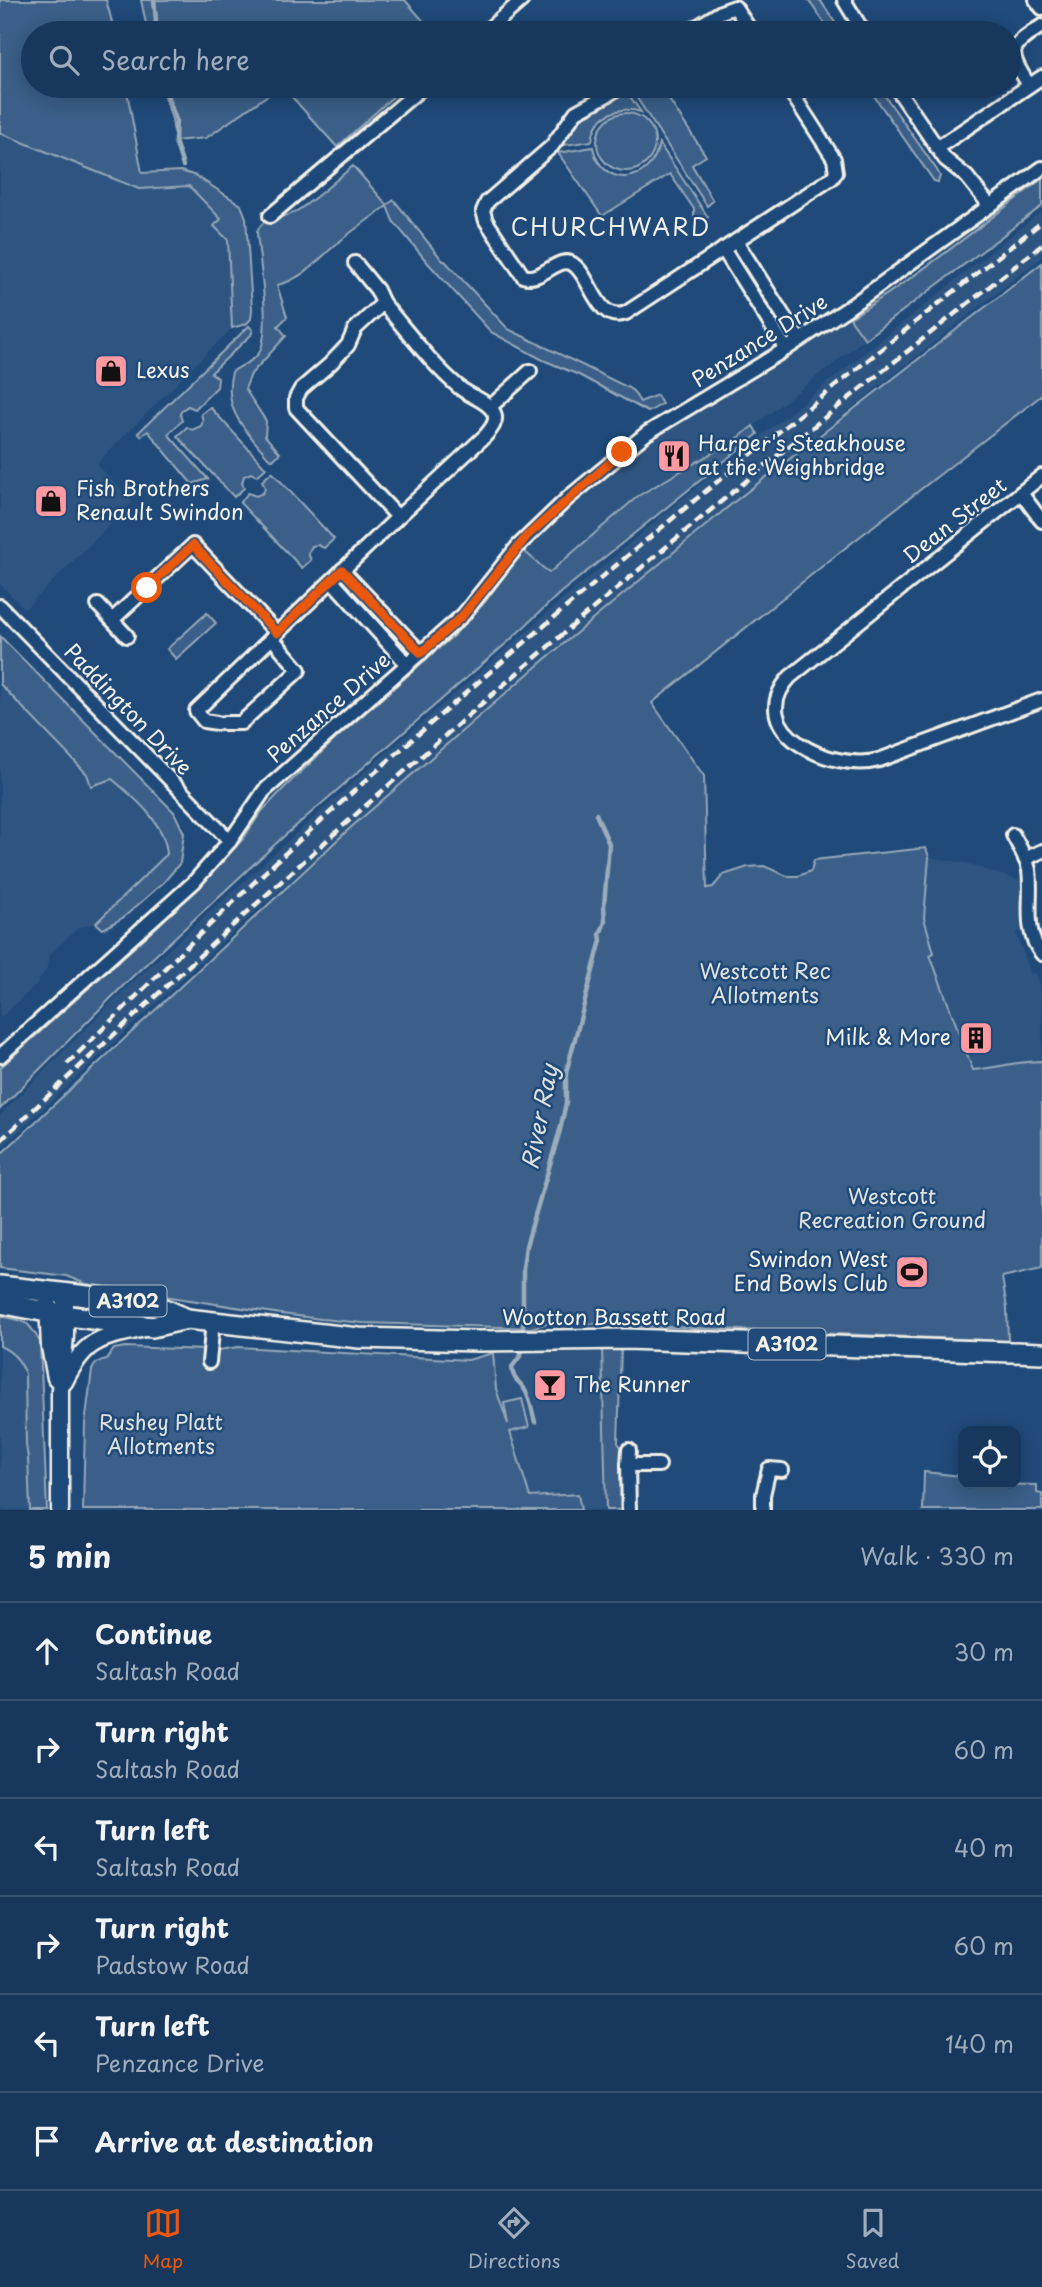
<!DOCTYPE html>
<meta charset="utf-8">
<style>
:root{--surface:#17385c;--page:#203f62;--text:#f1f3f6;--muted:#9eacbb;--line:#365272;--accent:#ea580c}
body{margin:0;font-family:"Playpen Sans",sans-serif;background:var(--page);color:var(--text)}
.controls{position:absolute;right:21px;bottom:21px;display:grid;overflow:hidden;border-radius:14px;box-shadow:0 4px 18px #0003}
.controls button{width:63px;height:63px;display:grid;place-items:center;padding:0;border:0;border-bottom:2px solid var(--line);background:var(--surface);color:var(--text);font:35px sans-serif}
.stop{position:absolute;width:21px;height:21px;margin:-16px;border:5px solid #ea580c;border-radius:50%;background:#fff}
.stop.end{background:#ea580c;border-color:#fff;box-shadow:0 2px 7px #0008}
.list{margin:0;padding:0;list-style:none}
h2{display:flex;justify-content:space-between;align-items:center;height:91px;margin:0;padding:0 28px;font-size:30px}
h2 small{font-size:23px;font-weight:400;color:var(--muted)}
.list li{display:grid;grid-template-columns:46px 1fr auto;gap:21px;align-items:center;box-sizing:border-box;height:98px;padding:0 28px;border-top:2px solid var(--line)}
.list b{display:block;font-size:26px;white-space:nowrap}
.list p{margin:0;font-size:23px;white-space:nowrap;color:var(--muted)}
.list em{font-size:23px;font-style:normal;color:var(--muted)}
.icon{flex:none;width:38px;height:38px;fill:none;stroke:currentColor;stroke-width:2;stroke-linecap:round;stroke-linejoin:round}
.map{position:relative;flex:none;width:1042px;height:1510px;overflow:hidden}
.search{position:absolute;background:var(--surface);box-shadow:0 4px 18px #0003;left:21px;right:21px;top:21px;height:77px;display:flex;align-items:center;gap:18px;box-sizing:border-box;padding:0 24px;border-radius:38px;color:var(--muted);font-size:26px}
.sheet{height:679px;background:var(--surface)}
nav{display:flex;justify-content:space-around;align-items:center;box-sizing:border-box;height:98px;border-top:2px solid var(--line);background:var(--surface);font-size:19px;color:var(--muted)}
nav a{display:grid;justify-items:center;gap:4px}
nav .on{color:var(--accent)}
.map>svg:first-child{display:block}
</style>
<div class="map">
<svg width="1042" height="1510" viewBox="0 0 1042 1510">
<rect width="100%" height="100%" fill="#1f4a7a"/>
<filter id="ink" filterUnits="userSpaceOnUse"><feTurbulence type="fractalNoise" baseFrequency=".0143" numOctaves="2"/><feDisplacementMap in="SourceGraphic" scale="14" xChannelSelector="R" yChannelSelector="G"/><feConvolveMatrix kernelMatrix="1 2 1 2 8 2 1 2 1" color-interpolation-filters="sRGB"/></filter>
<g filter="url(#ink)">
<!-- built -->
<g fill="#2d5581">
<polygon points="0,133 139,189 189,186 221,219 228,240 231,278 232,328 98,462 98,466 133,502 25,609 0,584"/>
<polygon points="1042,211 1042,257 812,439 544,660 248,918 0,1149 0,1115 125,989 354,781 568,595 676,504"/>
<polygon points="850,318 865,339 738,438 638,496 548,574 523,550 538,534 641,447 665,430 785,360"/>
<polygon points="0,684 87,774 91,786 112,779 124,789 158,825 166,839 167,853 96,923 79,927 49,955 47,968 35,986 0,1018"/>
<polygon points="929,857 965,863 1020,881 1020,932 1016,933 1031,974 1035,973 1042,993 1042,1061 1026,1061 1004,1067 974,1070 930,955 934,953 924,918"/>
<polygon points="0,1346 16,1357 21,1363 25,1374 26,1445 28,1458 30,1510 0,1510"/>
<polygon points="602,1346 606,1510 581,1510 578,1494 530,1497 496,1389 493,1353"/>
</g>
<!-- green -->
<g fill="#3a5f88" stroke="#97a8b8" stroke-width="2">
<polygon points="0,0 106,0 115,33 33,33 33,86 126,86 142,173 181,171 196,176 241,205 246,218 252,309 251,319 246,324 232,328 228,240 214,226 221,219 189,186 139,189 0,133"/>
<polygon points="141,0 405,0 434,33 148,33"/>
<polygon points="808,0 820,0 842,33 832,33"/>
<polygon points="161,86 281,86 206,138 175,141 172,119"/>
<polygon points="282,86 405,86 337,147"/>
<polygon points="635,86 660,86 706,156 692,165 713,201 707,206 631,89"/>
<polygon points="867,86 878,86 937,170 940,176 938,182 934,181"/>
<path d="M626 91 641 112C618 105 594 116 592 141L558 146 575 118Z"/>
<circle cx="626" cy="142" r="29"/>
<path d="M659 143 708 217 705 220 694 218V209L670 174 602 216 558 153 593 147C601 189 652 186 659 143Z"/>
<path d="M353 166 387 205 394 200 443 261H445L508 329 627 387 633 391 640 402 657 395 662 404 648 412 579 375 543 360 491 332 428 263 393 221 387 206C371 218 354 229 339 242 318 259 304 279 277 285L287 317 278 326 286 336 251 374 245 389 266 421 265 436 280 453 273 460 268 457C246 431 222 410 232 372 241 365 253 362 259 353 272 331 259 259 257 232 263 215 281 220 295 212 311 203 337 179 353 166Z"/>
<path d="M1042 179V206L865 339 850 318C917 277 979 227 1042 179Z"/>
<polygon points="743,261 787,329 783,331 739,264"/>
<path d="M1042 263V395L840 552 652 703 704 776 707 888 713 887 723 875 748 867 764 866 787 876H798L811 871 814 860 926 848 929 857 924 918 934 953 930 955 973 1070C996 1068 1019 1061 1042 1061V1268L1002 1277 1007 1308 1008 1341 550 1322 532 1328 363 1323 321 1319 281 1314 86 1284 66 1276 0 1268V1155L348 830 544 660 734 502Z"/>
<polygon points="249,326 253,330 251,335 211,373 218,378 217,387 195,409 188,406 182,410 180,414 182,421 168,434 208,479 192,484 148,431 141,436 138,433"/>
<polygon points="210,407 266,468 257,476 251,473 244,476 242,483 244,488 234,497 177,436 187,427 192,430 201,426 203,421 201,414"/>
<polygon points="753,426 758,434 560,593 509,641 282,838 131,978 0,1109 0,1068 159,925 242,840 262,811 286,786 340,735 454,635 485,602 523,550 549,573 638,496 738,438"/>
<polygon points="272,472 334,539 324,548 318,545 312,546 308,553 311,560 302,568 240,503 248,493 256,496 263,493 265,488 262,481"/>
<polygon points="353,591 354,591 403,642 403,647 399,646 351,594"/>
<polygon points="207,613 216,623 176,659 167,649"/>
<path d="M0 636 174 812 184 833 180 863 164 882 124 917 103 929 96 923 167 854C165 823 135 798 112 779L91 786 87 774 0 684Z"/>
<path d="M0 1316C26 1321 27 1319 40 1342L47 1510H30L28 1458 26 1445 25 1374C21 1360 13 1352 0 1346Z"/>
<polygon points="602,1346 621,1349 618,1443 622,1448 620,1510 606,1510"/>
<path d="M125 1347 206 1350 214 1353 219 1350 238 1347 468 1360 493 1353 496 1389 508 1424 504 1403 522 1399 529 1427 510 1432 530 1497 578 1494 581 1510H83L85 1424 92 1370C95 1363 99 1360 107 1359L114 1349Z"/>
<polygon points="924,1472 961,1476 963,1484 1037,1485 1037,1493 1042,1494 1042,1510 923,1510"/>
</g>
<g fill="none" stroke-linecap="round" stroke-linejoin="round">
<!-- stream -->
<g stroke="#9cacbb" stroke-width="4.5">
<polyline points="153,33 156,20 154,0"/>
<polyline points="164,86 176,120 175,141 183,166"/>
<polyline points="523,1337 523,1268 526,1246 560,1130 566,1103 566,1073 601,940 600,934 605,922 604,906 609,844 596,814"/>
<path d="M522 1345 521 1355 512 1367C513 1383 521 1380 526 1392 531 1401 532 1412 535 1422"/>
</g>
<!-- minor casing -->
<g stroke="#f4f1e8" stroke-width="18">
<g id="minor">
<polyline points="844,0 864,33"/>
<polyline points="1036,0 1042,8"/>
<polyline points="484,33 522,0"/>
<polyline points="687,33 721,12 735,7 752,33"/>
<path d="M1029 85C1007 51 1008 47 1042 26"/>
<path d="M621 86 609 94 576 112 552 146 487 202 483 211 486 221 523 276C542 283 559 253 574 265 592 278 597 324 626 313L832 178 836 172 834 159 787 86"/>
<polyline points="895,86 945,159 967,177 990,206"/>
<polyline points="794,97 811,86"/>
<polyline points="937,148 1042,77"/>
<polyline points="270,216 424,86"/>
<polyline points="736,241 799,340"/>
<polyline points="723,249 786,349"/>
<polyline points="355,263 377,290 383,303"/>
<polyline points="490,407 530,371"/>
<path d="M1042 476 790 677C741 731 833 773 879 760L1042 700"/>
<polyline points="1021,493 1042,521"/>
<polyline points="342,570 421,653"/>
<polyline points="332,581 408,665"/>
<polyline points="98,605 127,636"/>
<polyline points="0,606 230,841"/>
<path d="M112 620 193 545 277 633 398 517 296 408V398L301 389 330 364 348 345 355 329 383 303C407 331 432 365 460 388 469 396 489 401 494 413 498 422 490 430 485 436L398 517"/>
<polyline points="217,723 204,721 196,711 277,633"/>
<polyline points="224,723 241,723 299,670 272,638"/>
<path d="M1013 835C1018 845 1027 858 1029 870 1033 899 1022 930 1042 954"/>
<polyline points="1025,859 1042,851"/>
<polyline points="0,1056 194,882 230,841 264,791 463,615 518,546 568,498 647,433 786,349 848,308 1042,168"/>
<polyline points="209,1362 213,1322"/>
<polyline points="628,1465 629,1450"/>
<polyline points="629,1510 628,1465 659,1465"/>
<polyline points="763,1510 763,1495 769,1469 782,1470"/>
</g>
</g>
<!-- secondary casing -->
<g stroke="#f4f1e8" stroke-width="21">
<g id="secondary">
<polyline points="48,1303 50,1347 56,1378"/>
<path d="M64 1382C86 1337 101 1338 145 1328"/>
<polyline points="60,1510 60,1390 65,1336 65,1293"/>
</g>
</g>
<!-- primary casing -->
<g stroke="#f4f1e8" stroke-width="24">
<g id="primary">
<polyline points="0,1286 140,1302 160,1307 187,1319 359,1338 478,1341 626,1339 1042,1353"/>
<polyline points="0,1303 62,1315 152,1327 187,1319"/>
</g>
</g>
<!-- minor -->
<use href="#minor" stroke="#1f4a7a" stroke-width="12"/>
<!-- secondary -->
<use href="#secondary" stroke="#1f4a7a" stroke-width="16"/>
<!-- primary -->
<use href="#primary" stroke="#1f4a7a" stroke-width="19"/>
<!-- rail -->
<g stroke="#f4f1e8" stroke-width="4.5" stroke-dasharray="10 5" stroke-linecap="butt">
<path d="M67 1064C152 981 236 897 324 818 556 609 798 414 1042 222"/>
<path d="M0 1141C195 958 392 778 596 606 742 482 892 363 1042 245"/>
</g>
</g>
</g>
<g fill="none" stroke-linecap="round" stroke-linejoin="round" filter="url(#ink)">
<!-- route -->
<polyline stroke="#ea580c" stroke-width="9" points="147,588 193,545 277,633 342,570 421,653 463,615 527,536 622,452"/>
</g>
<!-- icons -->
<defs>
<g id="shop-square" transform="scale(1.75)"><rect x="-9" y="-9" width="18" height="18" rx="4" fill="#ff9aa2" stroke="#1f4a7a"/><path d="M-5-2.5h2.3a2.7 3.5 0 0 1 5.4 0H5L5.5 6h-11ZM-1.5-2.5h3a1.5 2.3 0 0 0-3 0Z" fill="#111"/></g>
<g id="restaurant-square" transform="scale(1.75)"><rect x="-9" y="-9" width="18" height="18" rx="4" fill="#ff9aa2" stroke="#1f4a7a"/><path d="M-5-6h1v4h1v-4h1v4h1v-4h1v5L-1.5 .5V6h-2V.5L-5-1ZM5-6V6H3V1.5H1.5Q1.5-4 5-6Z" fill="#111"/></g>
<g id="building-square" transform="scale(1.75)"><rect x="-9" y="-9" width="18" height="18" rx="4" fill="#ff9aa2" stroke="#1f4a7a"/><path d="M-4-6H4V6H1V3H-1V6H-4ZM-2.5-4.3h1.7v1.8h-1.7ZM.8-4.3h1.7v1.8H.8ZM-2.5-1h1.7V.8h-1.7ZM.8-1h1.7V.8H.8Z" fill="#111"/></g>
<g id="stadium-square" transform="scale(1.75)"><rect x="-9" y="-9" width="18" height="18" rx="4" fill="#ff9aa2" stroke="#1f4a7a"/><path d="M0-5a6.5 5 0 1 0 0 10a6.5 5 0 1 0 0-10ZM-3.5-1.8h7v3.6h-7Z" fill="#111"/></g>
<g id="bar-square" transform="scale(1.75)"><rect x="-9" y="-9" width="18" height="18" rx="4" fill="#ff9aa2" stroke="#1f4a7a"/><path d="M-6-5H6L.8 .8V4.5H3.5V6h-7V4.5H-.8V.8Z" fill="#111"/></g>
</defs>
<g fill-rule="evenodd">
<use href="#shop-square" x="111" y="371"/>
<use href="#restaurant-square" x="674" y="456"/>
<use href="#shop-square" x="51" y="501"/>
<use href="#building-square" x="976" y="1038"/>
<use href="#stadium-square" x="912" y="1272"/>
<use href="#bar-square" x="550" y="1385"/>
</g>
<g text-anchor="middle" stroke-width="5" stroke-linejoin="round" paint-order="stroke">
<!-- shield labels -->
<g fill="#1f4a7a" stroke="#b4bfc7" stroke-width="2">
<rect x="89.5" y="1285.5" width="77" height="31" rx="5"/>
<rect x="748.5" y="1328.5" width="77" height="31" rx="5"/>
</g>
<g font-size="19" font-weight="bold" fill="#f4f1e8">
<text x="128" y="1308">A3102</text>
<text x="787" y="1351">A3102</text>
</g>
<!-- street labels -->
<g font-size="21" fill="#f4f1e8" stroke="#1f4a7a">
<text transform="translate(760 341) rotate(-32)" y="7">Penzance Drive</text>
<text transform="translate(955 521) rotate(-38)" y="7">Dean Street</text>
<text transform="translate(329 708) rotate(-41)" y="7">Penzance Drive</text>
<text transform="translate(128 710) rotate(46)" y="7">Paddington Drive</text>
<text x="614" y="1325">Wootton Bassett Road</text>
</g>
<!-- poi labels -->
<g font-size="21" fill="#f4f1e8" stroke="#1f4a7a" text-anchor="start">
<text x="136" y="378">Lexus</text>
<text x="698" y="451">Harper's Steakhouse<tspan x="698" dy="24">at the Weighbridge</tspan></text>
<text x="76" y="496">Fish Brothers<tspan x="76" dy="24">Renault Swindon</tspan></text>
<text x="951" y="1045" text-anchor="end">Milk &amp; More</text>
<text x="888" y="1267" text-anchor="end">Swindon West<tspan x="888" dy="24">End Bowls Club</tspan></text>
<text x="574" y="1392">The Runner</text>
</g>
<!-- park labels -->
<g font-size="21" fill="#e1e2de" stroke="#1f4a7a">
<text x="765" y="979">Westcott Rec<tspan x="765" dy="24">Allotments</tspan></text>
<text x="892" y="1204">Westcott<tspan x="892" dy="24">Recreation Ground</tspan></text>
<text x="161" y="1430">Rushey Platt<tspan x="161" dy="24">Allotments</tspan></text>
</g>
<!-- neighbourhood labels -->
<g font-size="23" letter-spacing="2" fill="#f4f1e8" stroke="#1f4a7a">
<text x="611" y="236">CHURCHWARD</text>
</g>
<!-- water labels -->
<g font-size="23" font-style="italic" fill="#dee0dd" stroke="#1f4a7a">
<text transform="translate(540 1117) rotate(-79)" y="8">River Ray</text>
</g>
</g>
</svg>
<div class="controls">
<button><svg class="icon" aria-label="locate" viewBox="0 0 24 24"><circle cx="12" cy="12" r="6"/><path d="M12 2v4M12 18v4M2 12h4M18 12h4"/></svg></button>
</div>
<div class="stop" style="left:147px;top:588px"></div>
<div class="stop end" style="left:622px;top:452px"></div>
<div class="search"><svg class="icon" aria-label="search" viewBox="0 0 24 24"><circle cx="10" cy="10" r="6"/><path d="M15 15l6 6"/></svg>Search here</div>
</div>
<section class="sheet">
<h2>5 min<small>Walk · 330 m</small></h2>
<ul class="list">
<li><svg class="icon" aria-label="ahead" viewBox="0 0 24 24"><path d="M12 20V5M6 11l6-6 6 6"/></svg><div><b>Continue</b><p>Saltash Road</p></div><em>30 m</em></li>
<li><svg class="icon" aria-label="right" viewBox="0 0 24 24"><path d="M7 20v-9h11M14 6l5 5-5 5"/></svg><div><b>Turn right</b><p>Saltash Road</p></div><em>60 m</em></li>
<li><svg class="icon" aria-label="left" viewBox="0 0 24 24"><path d="M17 20v-9H6M10 6l-5 5 5 5"/></svg><div><b>Turn left</b><p>Saltash Road</p></div><em>40 m</em></li>
<li><svg class="icon" aria-label="right" viewBox="0 0 24 24"><path d="M7 20v-9h11M14 6l5 5-5 5"/></svg><div><b>Turn right</b><p>Padstow Road</p></div><em>60 m</em></li>
<li><svg class="icon" aria-label="left" viewBox="0 0 24 24"><path d="M17 20v-9H6M10 6l-5 5 5 5"/></svg><div><b>Turn left</b><p>Penzance Drive</p></div><em>140 m</em></li>
<li><svg class="icon" aria-label="arrive" viewBox="0 0 24 24"><path d="M6 21V4h12l-3 4 3 4H6"/></svg><div><b>Arrive at destination</b></div></li>
</ul>
</section>
<nav>
<a class="on"><svg class="icon" aria-label="map" viewBox="0 0 24 24"><path d="M3 6l6-2 6 2 6-2v14l-6 2-6-2-6 2zM9 4v14M15 6v14"/></svg>Map</a>
<a><svg class="icon" aria-label="directions" viewBox="0 0 24 24"><path d="M12 3l9 9-9 9-9-9zM9 14v-3h6M13 9l2 2-2 2"/></svg>Directions</a>
<a><svg class="icon" aria-label="saved" viewBox="0 0 24 24"><path d="M7 4h10v16l-5-4-5 4z"/></svg>Saved</a>
</nav>
